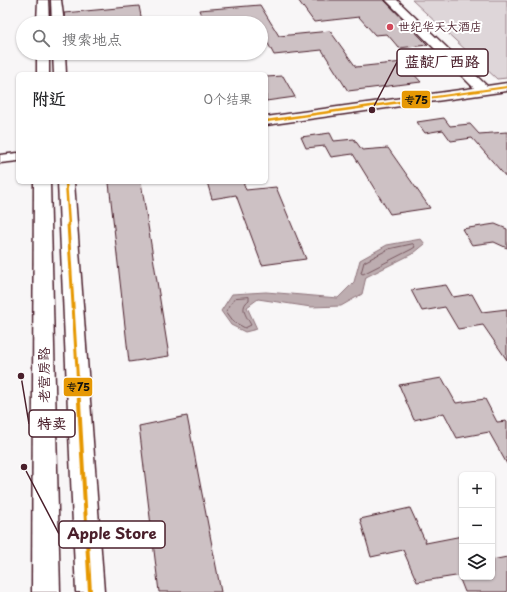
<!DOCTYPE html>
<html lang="zh">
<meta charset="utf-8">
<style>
:root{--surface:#fff;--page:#f6f6f6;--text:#202124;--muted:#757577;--line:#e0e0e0}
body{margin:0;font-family:"Playpen Sans","LXGW WenKai TC",sans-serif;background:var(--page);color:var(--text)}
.controls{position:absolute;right:12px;bottom:12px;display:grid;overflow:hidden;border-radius:6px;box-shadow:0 1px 3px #0004}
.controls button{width:36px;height:36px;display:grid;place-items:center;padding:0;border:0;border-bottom:1px solid var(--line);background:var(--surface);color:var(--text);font:20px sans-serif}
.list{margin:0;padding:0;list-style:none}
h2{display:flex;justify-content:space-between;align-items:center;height:52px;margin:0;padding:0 16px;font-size:17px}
h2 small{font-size:13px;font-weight:400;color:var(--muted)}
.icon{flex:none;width:22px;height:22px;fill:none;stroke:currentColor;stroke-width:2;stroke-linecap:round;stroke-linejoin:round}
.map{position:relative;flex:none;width:507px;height:592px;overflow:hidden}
.search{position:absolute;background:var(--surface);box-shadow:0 1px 3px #0004;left:16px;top:16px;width:252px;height:44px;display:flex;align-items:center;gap:10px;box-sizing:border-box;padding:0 14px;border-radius:22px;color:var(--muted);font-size:15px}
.panel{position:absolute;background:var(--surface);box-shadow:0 1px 3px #0004;left:16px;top:72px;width:252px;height:112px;border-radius:6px}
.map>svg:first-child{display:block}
</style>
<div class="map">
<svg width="507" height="592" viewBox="0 0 507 592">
<rect width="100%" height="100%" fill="#f8f6f7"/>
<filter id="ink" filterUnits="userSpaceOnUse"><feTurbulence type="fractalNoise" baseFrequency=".025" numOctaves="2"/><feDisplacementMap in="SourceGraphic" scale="8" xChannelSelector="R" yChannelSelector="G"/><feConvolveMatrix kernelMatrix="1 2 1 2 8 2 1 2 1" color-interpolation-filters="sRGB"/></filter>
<g filter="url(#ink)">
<!-- green -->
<polygon fill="#ded6d9" stroke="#947a82" points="412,0 507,0 507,78 497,79"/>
<!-- water -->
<polygon fill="#bdadb0" stroke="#8f747b" points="421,239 425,244 414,253 366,277 362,294 341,306 311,307 258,299 247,307 257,329 245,332 231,325 221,311 232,294 266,292 338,298 354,282 360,260 387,245"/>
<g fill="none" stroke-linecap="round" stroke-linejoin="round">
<!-- shore -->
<g stroke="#785860" stroke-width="1">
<polygon points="413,244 415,247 412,249 363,274 361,273 364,262 389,249"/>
<path d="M249 297V300C239 308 246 315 251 325L245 328 234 322 226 311 235 298Z"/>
</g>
</g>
<!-- building -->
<g fill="#cdc1c4" stroke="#4a1f2b">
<polygon points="298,0 384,0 428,45 399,48 387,34 375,35 359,17 314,22"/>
<polygon points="260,5 279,36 330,31 356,67 403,62 421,82 348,91 322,50 274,55 261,30 261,23 257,23 256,21 234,23 204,23 199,10"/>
<polygon points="139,6 142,21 65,23 64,13"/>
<polygon points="283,76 295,97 266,101 266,77"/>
<polygon points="444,118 450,126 470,124 479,134 507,132 507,178 472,138 451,141 443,130 425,133 417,122"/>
<polygon points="330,133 334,141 354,139 362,150 388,148 430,208 390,214 353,154 331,157 325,146 306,148 301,137"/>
<polygon points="116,182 141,182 169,356 129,362 109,183"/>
<polygon points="207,182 243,182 246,190 276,187 306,259 262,265 236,195 212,199"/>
<polygon points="495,224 507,229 507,248 494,242 472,245 462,229"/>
<polygon points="446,285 453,297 472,294 482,312 507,309 507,360 483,325 458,329 445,307 422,311 411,290"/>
<polygon points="442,378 456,403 485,399 497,422 507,421 507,464 489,432 457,438 444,413 414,420 399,385"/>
<polygon points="187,416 221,592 159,592 139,426"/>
<polygon points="410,508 426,543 462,536 462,575 417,582 403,550 371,557 360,519"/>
<polygon points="507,557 507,592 465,592 459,577 492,577 492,560"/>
</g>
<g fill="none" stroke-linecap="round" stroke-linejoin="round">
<!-- minor casing -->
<g stroke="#4a1f2b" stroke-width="3">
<g id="minor">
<polygon points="38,0 48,0 49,23 37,23"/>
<polygon points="51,0 61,0 64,23 52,23"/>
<polygon points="386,0 397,0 487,86 507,83 507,91 266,125 266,117 474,88"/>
<rect x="37" y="53" width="12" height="21"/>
<polygon points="53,53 65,53 66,74 54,74"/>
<polygon points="18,153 18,161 0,163 0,155"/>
<polygon points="34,182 50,182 60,592 32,592"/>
<polygon points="58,182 74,182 104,592 76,592"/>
</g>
</g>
<!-- minor -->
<use href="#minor" fill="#fff" fill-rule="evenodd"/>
<!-- bus-1-far3 casing -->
<g stroke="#fff" stroke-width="4">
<polyline id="bus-1-far3" points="421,99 507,87"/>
</g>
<!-- bus-1-far2 casing -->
<g stroke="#fff" stroke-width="5">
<g id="bus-1-far2">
<polyline points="266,121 428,98"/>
<polyline points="66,182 69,225"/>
</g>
</g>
<!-- bus-1-far1 casing -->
<g stroke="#fff" stroke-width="6">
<polyline id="bus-1-far1" points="68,224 78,386"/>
</g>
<!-- bus-1 casing -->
<g stroke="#fff" stroke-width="7">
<polyline id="bus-1" points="78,385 90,592"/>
</g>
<!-- bus-1-far3 -->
<use href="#bus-1-far3" stroke="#e69804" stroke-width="2"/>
<!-- bus-1-far2 -->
<use href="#bus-1-far2" stroke="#e69804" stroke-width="2.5"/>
<!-- bus-1-far1 -->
<use href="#bus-1-far1" stroke="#e69804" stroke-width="3"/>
<!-- bus-1 -->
<use href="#bus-1" stroke="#e69804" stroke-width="4"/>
</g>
</g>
<!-- markers -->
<circle fill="#d1495b" stroke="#fff" stroke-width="1.5" cx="390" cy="27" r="4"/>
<g text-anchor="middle" stroke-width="4" stroke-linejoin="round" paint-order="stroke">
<!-- far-poi labels -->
<g font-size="12" fill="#4a1f2b" stroke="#fff" text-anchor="start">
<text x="398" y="31">世纪华天大酒店</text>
</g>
<!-- street labels -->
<g font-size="14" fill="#4a1f2b" stroke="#fff">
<text transform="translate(44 375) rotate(-90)" y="5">老营房路</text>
</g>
</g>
<!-- callouts -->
<path fill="none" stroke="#4a1f2b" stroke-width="1.5" d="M372 110L397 62M21 376L29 424M24 467L59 534"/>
<g fill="#4a1f2b" stroke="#fff" stroke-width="1.5">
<circle cx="372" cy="110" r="4"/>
<circle cx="21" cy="376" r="4"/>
<circle cx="24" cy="467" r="4"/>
</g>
<g fill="#fff" stroke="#4a1f2b" stroke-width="1.5">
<rect x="397" y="49" width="91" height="27" rx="4"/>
<rect x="29" y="410" width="46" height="27" rx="4"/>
<rect x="59" y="521" width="106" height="27" rx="4"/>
</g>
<g font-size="15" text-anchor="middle" font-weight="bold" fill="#4a1f2b">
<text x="442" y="67">蓝靛厂西路</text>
<text x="52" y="429">特卖</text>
<text x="112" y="539">Apple Store</text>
</g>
<g stroke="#fff" stroke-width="1.5">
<rect x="401" y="90" width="30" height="19" rx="4" fill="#e69804"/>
<rect x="63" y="377" width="30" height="20" rx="4" fill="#e69804"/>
</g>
<g font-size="11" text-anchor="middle" font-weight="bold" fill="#111">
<text x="416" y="104">专75</text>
<text x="78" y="391">专75</text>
</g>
</svg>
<div class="controls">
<button>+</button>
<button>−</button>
<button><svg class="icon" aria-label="layers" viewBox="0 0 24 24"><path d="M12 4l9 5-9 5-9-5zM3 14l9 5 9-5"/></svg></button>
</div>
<div class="search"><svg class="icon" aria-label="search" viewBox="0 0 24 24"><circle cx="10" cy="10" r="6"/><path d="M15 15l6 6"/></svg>搜索地点</div>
<section class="panel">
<h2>附近<small>0个结果</small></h2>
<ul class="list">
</ul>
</section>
</div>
